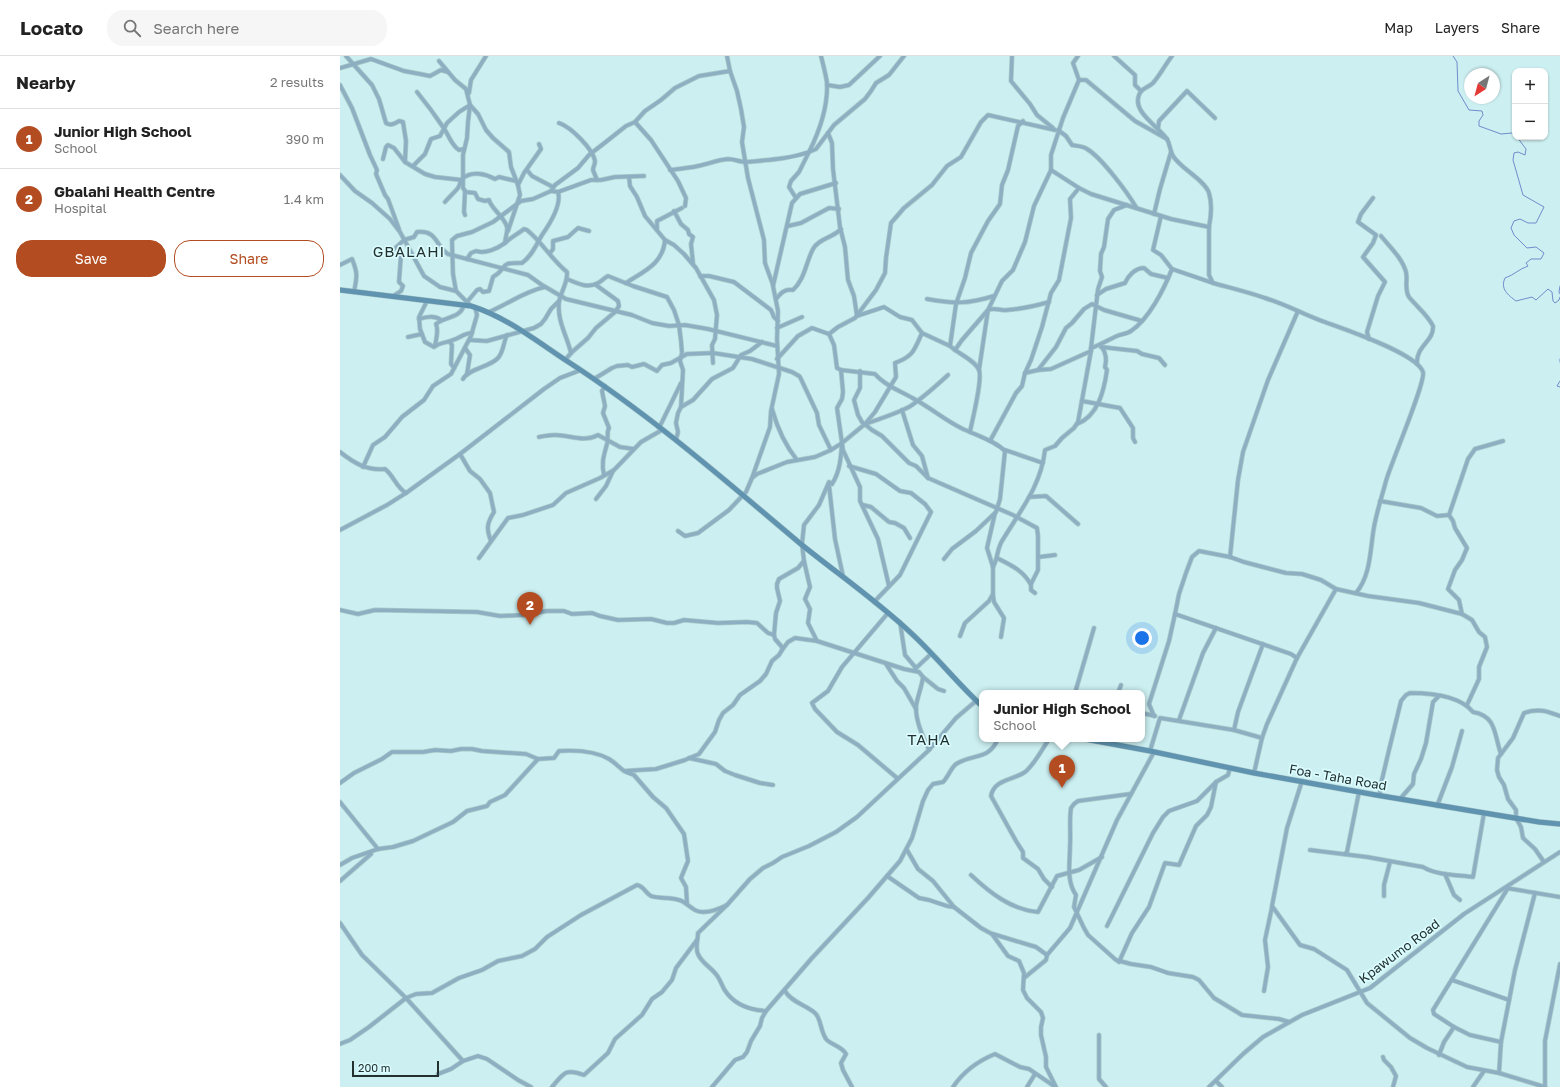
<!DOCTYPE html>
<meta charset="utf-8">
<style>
:root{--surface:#fff;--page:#f6f6f6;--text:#222;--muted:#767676;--line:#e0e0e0;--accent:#b34d21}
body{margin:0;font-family:"Golos Text",sans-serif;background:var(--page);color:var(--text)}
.controls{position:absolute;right:12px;top:12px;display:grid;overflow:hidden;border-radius:8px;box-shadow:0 1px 3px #0004}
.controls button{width:36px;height:36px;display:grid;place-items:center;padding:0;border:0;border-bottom:1px solid var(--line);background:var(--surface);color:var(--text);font:20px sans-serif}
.compass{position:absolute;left:1124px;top:12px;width:36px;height:36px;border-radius:50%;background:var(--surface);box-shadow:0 1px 3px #0004;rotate:216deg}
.scale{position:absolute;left:12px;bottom:10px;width:87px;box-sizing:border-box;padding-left:4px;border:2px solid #223030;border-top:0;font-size:11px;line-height:14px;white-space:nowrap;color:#223030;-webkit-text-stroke:3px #dafcfe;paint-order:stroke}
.you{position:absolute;left:802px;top:582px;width:14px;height:14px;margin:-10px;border:3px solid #fff;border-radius:50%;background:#1a73e8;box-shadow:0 0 0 6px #1a73e833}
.badge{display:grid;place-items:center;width:26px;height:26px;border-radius:50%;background:var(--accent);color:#fff;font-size:13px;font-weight:700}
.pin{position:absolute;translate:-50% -33px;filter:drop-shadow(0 1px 2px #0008)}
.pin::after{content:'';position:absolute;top:21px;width:14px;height:12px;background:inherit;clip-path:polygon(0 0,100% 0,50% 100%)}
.popup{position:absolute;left:639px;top:634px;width:166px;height:52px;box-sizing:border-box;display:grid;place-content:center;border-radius:8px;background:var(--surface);filter:drop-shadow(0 1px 3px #0005);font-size:13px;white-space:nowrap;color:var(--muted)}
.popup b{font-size:15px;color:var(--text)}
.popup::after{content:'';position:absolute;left:50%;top:100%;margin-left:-8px;border:8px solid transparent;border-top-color:var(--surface)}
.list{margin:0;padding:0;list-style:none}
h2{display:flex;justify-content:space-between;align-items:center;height:52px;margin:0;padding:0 16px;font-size:17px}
h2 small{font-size:13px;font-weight:400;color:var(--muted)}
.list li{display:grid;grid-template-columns:26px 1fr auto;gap:12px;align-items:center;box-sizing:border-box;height:60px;padding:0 16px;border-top:1px solid var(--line)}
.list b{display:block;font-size:15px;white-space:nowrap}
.list p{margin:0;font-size:13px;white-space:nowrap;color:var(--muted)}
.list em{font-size:13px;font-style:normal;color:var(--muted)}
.actions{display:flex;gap:8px;padding:12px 16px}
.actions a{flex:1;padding:9px 0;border:1px solid var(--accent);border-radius:16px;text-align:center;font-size:14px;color:var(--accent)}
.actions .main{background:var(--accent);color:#fff}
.icon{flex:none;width:22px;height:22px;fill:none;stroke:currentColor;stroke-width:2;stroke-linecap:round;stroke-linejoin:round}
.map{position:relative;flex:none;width:1220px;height:1031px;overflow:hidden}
header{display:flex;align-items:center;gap:24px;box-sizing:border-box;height:56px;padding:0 20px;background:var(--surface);border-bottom:1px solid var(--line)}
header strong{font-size:19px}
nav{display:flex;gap:22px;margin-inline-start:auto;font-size:14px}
.search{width:280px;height:36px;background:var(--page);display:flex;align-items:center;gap:10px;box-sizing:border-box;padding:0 14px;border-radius:16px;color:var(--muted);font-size:15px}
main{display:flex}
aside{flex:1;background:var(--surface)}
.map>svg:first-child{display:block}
</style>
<header>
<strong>Locato</strong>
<div class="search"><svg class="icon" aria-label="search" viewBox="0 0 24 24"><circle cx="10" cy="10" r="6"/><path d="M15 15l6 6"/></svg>Search here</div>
<nav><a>Map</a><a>Layers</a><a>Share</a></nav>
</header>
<main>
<aside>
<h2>Nearby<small>2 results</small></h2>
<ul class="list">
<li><span class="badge">1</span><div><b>Junior High School</b><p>School</p></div><em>390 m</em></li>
<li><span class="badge">2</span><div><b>Gbalahi Health Centre</b><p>Hospital</p></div><em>1.4 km</em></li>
</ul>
<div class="actions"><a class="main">Save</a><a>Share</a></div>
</aside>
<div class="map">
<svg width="1220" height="1031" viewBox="0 0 1220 1031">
<rect width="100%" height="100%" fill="#cceff1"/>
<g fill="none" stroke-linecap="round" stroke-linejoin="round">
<!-- stream -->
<g stroke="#6f8dcc" stroke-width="1">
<polyline points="1113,0 1117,6 1118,35 1129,54 1142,55 1143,59 1139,65 1139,70 1161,78 1172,77 1175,79"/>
<path d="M1177 81 1186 93 1185 99 1178 96 1174 97 1173 104 1183 139 1204 151 1196 167H1188L1180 163 1174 165 1171 172 1174 179 1187 192 1196 191 1204 197 1201 203H1191L1186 207 1188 210C1179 213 1174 219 1165 222 1160 233 1168 239 1176 245L1192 241 1196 244 1208 233 1212 236 1213 245 1215 247 1219 244 1220 241"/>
<polyline points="1220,230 1219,236 1220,238"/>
<polyline points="1220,303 1220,306"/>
<polyline points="1220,325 1217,330 1220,331"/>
</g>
<!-- street casing -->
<g stroke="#aac9ca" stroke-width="5">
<g id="street">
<path d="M6 0 32 29 39 43 46 67C51 70 54 68 59 65L63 66 66 85 65 106"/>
<polyline points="387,0 390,15 397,35 401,53 404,71 402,86 408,122 424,184 425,207 433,229"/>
<polyline points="672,0 671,25 690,48 697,59 713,72"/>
<polyline points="774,0 795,19 795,29 801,35"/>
<path d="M832 0C825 9 820 19 813 27 808 32 801 32 799 39 792 56 819 71 827 83 830 88 830 95 833 100 841 113 865 124 869 137 872 147 871 161 869 171"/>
<polyline points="99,5 115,24 126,33 130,49 138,58 146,74 153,82 169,96 171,111 178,129 180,139 168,175"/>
<polyline points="0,12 31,3 64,15 80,18 90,20 101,14 108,16"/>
<polyline points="739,24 746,24 795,65 827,83"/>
<polyline points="0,29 12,52 30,99 37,114 36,118 45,139 48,143 59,173"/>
<polyline points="487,29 500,31 509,29 540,0"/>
<path d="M77 36C86 47 95 59 103 71 109 79 111 89 119 94L124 93"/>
<polyline points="129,37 131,24 146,0"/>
<polyline points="295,66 311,84 338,125 346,142 345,150"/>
<path d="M219 67C231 71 253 93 255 105 255 109 253 111 253 114L257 124"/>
<polyline points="818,73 819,65 847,35 875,62"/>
<path d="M718 74 726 80 732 89C737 90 743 90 747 93 762 102 787 136 796 151"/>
<polyline points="488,77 492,87 493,113 500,171 505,191 508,224 514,240 517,260 544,251 560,261 572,264 582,277"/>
<polyline points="43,103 46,91 48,89 54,92 65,106 85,118 95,121 122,124"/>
<path d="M73 110 85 98 91 83 100 80 107 67 119 56 130 49 128 66 127 82 123 99V132L126 136 135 137 138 143 145 145 149 144C152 154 164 160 167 171 168 176 165 182 165 187 157 193 145 198 136 195L131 197 127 203"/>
<polyline points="187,114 192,120 213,131"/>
<path d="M330 114C339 113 349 112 358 110 368 108 377 104 388 103 394 103 400 106 406 106 427 104 449 103 469 96 479 76 488 50 487 27 486 19 483 8 481 0"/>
<path d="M711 114 739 132 751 138 831 163 869 171V219L873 227C891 232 908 236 925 242 945 248 963 258 982 265 1001 272 1077 297 1083 316 1086 326 1051 407 1046 425 1042 440 1037 455 1034 471 1030 494 1031 519 1016 537"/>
<polyline points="0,119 15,135 32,147 50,163 60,176 84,220 100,231 116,235 130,249"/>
<polyline points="289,121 290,130 297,141 305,160 325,184 334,189 344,198 356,212 374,244 377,259 375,283 372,289 373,307"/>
<polyline points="178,129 184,117 201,93 199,88"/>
<polyline points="125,135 124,156 125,159"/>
<polyline points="211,135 218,136 251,124 261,124 275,121 304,120"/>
<polyline points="456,142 449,131 451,125 459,116 469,96 476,93 494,69 525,43 531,35 536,27 549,19 564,0"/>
<path d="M105 146C109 141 114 137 118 132 120 129 120 126 122 123 131 114 146 118 155 123L159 121 176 125"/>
<polyline points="334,155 341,168 348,174 349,178 353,181 351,188 353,207"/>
<polyline points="814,158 820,133 831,96"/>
<polyline points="821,160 813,194 821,199 832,213 873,227"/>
<polyline points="448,170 461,167 489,152 499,153"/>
<polyline points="317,174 317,165 342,152"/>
<path d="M1041 180C1050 191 1062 202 1066 216 1068 224 1064 233 1069 241 1077 251 1087 258 1093 270 1094 286 1076 289 1077 308"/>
<path d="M165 187C171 181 178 178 184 173L187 174C202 186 212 204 227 216 228 227 221 235 219 246 217 265 227 280 231 297"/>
<path d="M50 197 64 184 74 181 77 176C98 174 95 190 108 198L188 219 202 229 226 243 292 259 312 267 329 270 345 269 368 273 437 290"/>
<polyline points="210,197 213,193 213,185 228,181 238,172 249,175"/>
<path d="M0 209 12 203C18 217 17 221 14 236"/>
<polyline points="360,220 369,220 394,226 431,254 434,261 438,265"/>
<path d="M227 223C237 227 247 233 258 227 262 225 264 222 268 220L293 230 327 241 334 254 339 269 341 285 342 297 340 305 343 314 341 351"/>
<path d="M286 227C304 215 323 208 325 184"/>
<polyline points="116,235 113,218 112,184 117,180 132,176 153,166 181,145 193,143 211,135 215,129 238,112 249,99 267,85 286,70 295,66 305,55 321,44 335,32 359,20 390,15"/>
<path d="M757 239 766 233 785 227C788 220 795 212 804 212L811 218 828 222"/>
<polyline points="53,240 61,235 63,230 59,226 61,199"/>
<path d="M436 243C441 237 444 233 453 234 465 223 466 206 473 193 479 182 493 182 501 173"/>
<path d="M587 243C614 248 628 248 654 240"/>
<path d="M87 245 79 261 80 273 85 286 94 291C100 286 107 287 113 284 120 282 124 277 132 277"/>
<path d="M127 246 137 234 140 233 143 236 149 235 153 221C169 212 157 206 182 207 192 200 196 189 202 179 209 169 222 149 218 136"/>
<path d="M149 256C168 248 185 235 205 231"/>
<path d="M79 263C86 261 94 259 101 264"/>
<polyline points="437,272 462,261"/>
<path d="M489 278 494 289 497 312 501 314 535 318C545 330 563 336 576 344 592 353 605 364 621 372 635 379 654 384 665 395L660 443 656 456 636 475 612 493 604 503"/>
<polyline points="68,281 82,278"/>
<polyline points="1029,283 1027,276 1038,240 1045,226 1023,201 1033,187 1036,179 1018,166 1021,158 1033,142"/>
<polyline points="129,284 147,285 194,272 201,268 205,263 211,253 219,245"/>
<polyline points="110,286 112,289 111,308 114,312"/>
<path d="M95 290C96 283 99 275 96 268 105 260 120 263 124 249"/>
<polyline points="610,290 616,248 625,222 631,197 648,165 660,148 662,129 668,114 678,70 683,65"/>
<polyline points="761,291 797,295 802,298 819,302 825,309"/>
<polyline points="125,292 130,299 127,318"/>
<polyline points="751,292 758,233 762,221 760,215 761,198 764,191 768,163 774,154 787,149"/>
<path d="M615 294C622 299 636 306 639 314 643 323 632 365 630 376"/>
<polyline points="437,303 458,280 472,272 489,278 498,271 515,262 536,234 545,217 546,202 551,167 564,152 592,129 607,110 621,101 641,66 648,59 715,74"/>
<polyline points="225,304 232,296 248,282 256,272 275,256 279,250 278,245 256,229"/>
<polyline points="501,314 503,336 502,343 497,352 503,394 520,431 520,445 538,483 549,530"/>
<path d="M639 314 648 254C654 251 661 255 667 254 682 253 695 250 709 246"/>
<polyline points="698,314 716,291 726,272 732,267 744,253 752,248 764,254 802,265"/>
<polyline points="520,315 520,332 514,344 518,359 522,366 532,374 542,380 569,407 576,410 588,422"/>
<polyline points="685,317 691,304 702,271 711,237 719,224 731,162 730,143 739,132"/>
<polyline points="460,321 477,357 479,369 491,394"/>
<path d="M123 323C128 313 150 311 158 302 164 295 163 287 167 279"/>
<polyline points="254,323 272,312 277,310 288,309 292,311 304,308 317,315 322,309 331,307 347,298 373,297 412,303 452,316 459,320"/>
<polyline points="742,345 780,352 793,372 793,382 795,386"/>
<path d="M432 353C437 371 445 389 457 404"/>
<polyline points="562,354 573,389 582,400 588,422 673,459 697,472 698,480 698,514 691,528"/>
<path d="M525 368C540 363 555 358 569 351 583 342 596 330 608 319"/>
<path d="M737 368C758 360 764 335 767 314L765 311C767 303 766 298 762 291"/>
<polyline points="318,371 321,368 341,327"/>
<path d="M199 381C204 380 209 379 215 379 230 379 243 387 258 379L280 391 294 393"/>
<polyline points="336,384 338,376 336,367 338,357 341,351 353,344 372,323 393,312 401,299 410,295 422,286"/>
<path d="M650 385 676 337 682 330 685 317 698 314 711 313 751 295V292C760 289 768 284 777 280 781 278 787 278 791 275 809 263 824 233 832 213"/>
<polyline points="665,394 703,407"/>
<path d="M0 396C14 407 27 415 45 413 54 420 56 431 66 437"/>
<path d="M120 398 130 415 140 423 150 437 154 456C147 467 146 473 151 485"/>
<polyline points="509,410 536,418 560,435 571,437 585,448 591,456 560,519 534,546"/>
<polyline points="23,411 33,389 45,381 62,361 84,344 93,330 111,318 131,280 137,259 135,251"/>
<path d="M264 419C261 407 264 399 267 388 269 382 266 377 269 372L263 357 265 350 262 335 265 330"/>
<polyline points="412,422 430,371 431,355 439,318 437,283 438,255 433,230 452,147 460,138 496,127"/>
<polyline points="489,429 495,483 503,520"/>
<polyline points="689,441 706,440 738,468"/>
<polyline points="256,443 266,430 273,415"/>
<polyline points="1040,445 1081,452 1097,460 1109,459"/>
<polyline points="523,449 531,451 549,466 555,467 564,472 570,482"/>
<polyline points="0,474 47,449 66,437 120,398 204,333 220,322 241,314"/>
<polyline points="338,475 345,480 358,477 389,454 406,436 412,422 417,418 447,406 475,401 491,394 502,387"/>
<polyline points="699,501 715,499"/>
<polyline points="890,501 898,424 903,396 928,324 958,255"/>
<polyline points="139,502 168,462 183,459 213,449 226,437 260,422 274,414 301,386 322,374"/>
<path d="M657 502C671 509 684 515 691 529V534L695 537"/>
<polyline points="464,505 470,531 465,543 470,553 468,567 477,585"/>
<path d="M653 511C658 502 657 493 662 485 680 455 701 430 705 394L715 390 722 382 734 372 738 366 751 295"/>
<polyline points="653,539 654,546 664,562 661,581"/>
<polyline points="0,554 18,558 35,554 137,556 160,560 183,559 207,555 224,555 232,558 252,557 260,560 278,564 311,563 327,567 334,567 344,564 378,567 407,566 417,567 428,577 434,579"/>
<polyline points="548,557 502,611 488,635 472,647 475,653 497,676 518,689 557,722"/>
<polyline points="560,566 565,599 576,612"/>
<polyline points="620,580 625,567 649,545 653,538 653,511 647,492 655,457"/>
<path d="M442 594 448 586 455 582 477 585 564 613 579 616 583 621C582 631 576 644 576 652 576 666 583 681 589 694"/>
<polyline points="957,602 951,598 835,558 839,538 846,517 852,501 859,495 890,501 904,506 946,517 962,518 981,524 996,533 1028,540 1079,547 1122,558"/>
<polyline points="546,608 557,625 564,632 576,653"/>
<polyline points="575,613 591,598"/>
<polyline points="583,621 598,633 604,635"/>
<polyline points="735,637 754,572"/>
<polyline points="778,637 781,629"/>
<polyline points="1127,649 1139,623 1139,611 1147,591 1145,581 1139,576 1132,564 1122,558 1119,544 1108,533 1115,514 1122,504 1127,492 1115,472 1113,465 1109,459 1128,403 1135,393 1163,385"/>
<polyline points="802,657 815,660"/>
<polyline points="814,660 809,648 829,585 835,558"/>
<polyline points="839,664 863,597 876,572"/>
<polyline points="894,674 898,656 923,588"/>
<path d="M709 683C703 692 694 709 685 716 674 724 654 723 651 740L676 785 683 796V802L698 813 704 823 712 831"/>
<polyline points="810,695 820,662 894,674 922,682"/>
<polyline points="349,702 376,708 385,715 395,719 420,727 433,729"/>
<polyline points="286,716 294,719 313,741 326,752 344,778 348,805 341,822 346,831 347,847"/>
<polyline points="914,717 922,682 927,668 957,602 996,533"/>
<polyline points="962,725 947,772 932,850 960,889 974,893 1007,914 1027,947 1070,982 1087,992 1127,1011 1159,1017 1205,1031"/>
<polyline points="0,727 14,717 42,703 52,696 83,696 95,694 111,695 121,693 132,693 142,695 186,698 198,703"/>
<path d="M790 738 738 745 734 748 731 752C729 765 731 777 730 790 730 806 726 825 736 839L734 851 744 872 748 879 776 904 791 908 811 911 828 917 853 921 859 924 874 942 902 959 939 963 949 966"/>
<path d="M1040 740V732L1049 694 1061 645 1066 639 1070 637C1090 637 1120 640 1133 656 1157 660 1154 679 1161 698"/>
<polyline points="1060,743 1073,728 1074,718 1081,703 1086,687 1093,646 1099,640"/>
<polyline points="0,746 38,793"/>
<polyline points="1097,750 1112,711 1122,675"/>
<polyline points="567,794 578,813 593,825 614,851 641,872 652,878 668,900 679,905 684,917 683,934 687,942 701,956 703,962 701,971 701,979 706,1001 706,1011 716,1031"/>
<path d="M970 794 1027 801 1083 811C1095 819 1118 819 1133 821L1144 757"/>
<polyline points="1005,798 1007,796 1019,736"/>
<path d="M1204 806 1195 793 1183 782 1181 771 1176 762V754L1168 743 1164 729 1159 721 1157 714 1158 702 1173 682 1184 657C1198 652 1207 655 1220 660"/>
<path d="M0 809 12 802 38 793 53 791 73 785 113 766 127 755 147 750 150 746 165 739 198 703 214 702 219 695C234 694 255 695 269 703 274 706 279 711 284 715L316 713 345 704 359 698 375 676 379 664 383 657 393 649 400 639 420 625 426 618 432 605 439 599 442 594V591L435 583 434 579 436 557 440 545 437 532V528L439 523 458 512 464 505 462 488 464 469 479 449 489 426 492 428C500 416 501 401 502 387L525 368 535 356 556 321 555 307C574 300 574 294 582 277L610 290 615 294 622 284 648 254 662 225 673 214 685 186 694 150 711 114V99L723 62 739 24 733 7 738 0"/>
<polyline points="1105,818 1114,839 1120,844"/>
<path d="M631 819C650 837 672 854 698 856L717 820 739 814 762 801"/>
<polyline points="547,820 579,842 589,844 607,850 614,851"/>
<polyline points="0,825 31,798"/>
<polyline points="1166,832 1220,841"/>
<polyline points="1044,840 1044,829 1050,806"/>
<polyline points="387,849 410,823 423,812 433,807 442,801 469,790 496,776 517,761 589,694 616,662 636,645"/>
<polyline points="0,867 22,899 66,942 123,1005"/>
<polyline points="767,870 813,777 823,761 829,755 857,745 876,726 888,719 890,712"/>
<polyline points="653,878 696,891 707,899"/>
<polyline points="779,906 792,877 809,851 825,807 839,809 856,770 867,759 871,751 876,726"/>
<polyline points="684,922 706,904 707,899 730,872 777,764 814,696"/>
<polyline points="1112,924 1169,944"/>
<path d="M445 935C451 946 466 949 475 957 481 962 480 974 486 983 491 989 502 990 506 998L501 1007 503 1014 512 1031"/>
<polyline points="924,935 928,911 925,884 932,851"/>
<polyline points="759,979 759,1023 766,1031"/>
<polyline points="1161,986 1130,979 1114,971 1094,958 1093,954 1168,832"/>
<path d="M0 988 10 984 29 971 66 942 76 938 92 937 119 922 142 914 158 905 182 900 195 893 207 881 241 859 297 829C304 830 305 837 311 840 320 843 330 841 339 844 344 845 347 849 352 852 361 860 377 854 387 849L358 877C358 883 355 892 358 898 361 906 369 910 375 917 379 921 381 927 384 933 393 948 410 954 426 955"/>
<polyline points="1099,999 1104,986 1114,971"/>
<polyline points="1043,1001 1044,1004 1051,1011 1056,1020 1053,1031"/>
<polyline points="1159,1017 1161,986 1175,914 1195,837"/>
<polyline points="98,1018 111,1013 123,1005 138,1000 147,1003 178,1024 191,1031"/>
<polyline points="876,1025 882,1031"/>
<path d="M212 1031C224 1017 225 1012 244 1019L268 997 275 983 302 959 312 943 322 936 332 924 336 912 357 884"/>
<path d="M372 1031 395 1004 403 1001 407 996 411 985 420 970 422 962 426 955 472 902 528 842 560 805 572 782 583 745 588 734 593 728 603 726C608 721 611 712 616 708 634 697 648 705 658 683"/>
<path d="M613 1031C623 1016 638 1005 655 998L680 1011 689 1013 714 1030"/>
<polyline points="687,1031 695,1018"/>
<polyline points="869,1031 903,998 923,981 962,959 1030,932 1124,858 1220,796"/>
<polyline points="1133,1031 1144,1015"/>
<polyline points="1205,1031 1205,985 1220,908"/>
</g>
</g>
<!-- secondary casing -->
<g stroke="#aac9ca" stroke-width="6">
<g id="secondary">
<path d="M0 234 131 250C167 261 199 287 230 307 313 361 387 426 462 489 498 518 537 545 571 577 596 600 617 627 642 650"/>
<polyline points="745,683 810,695 914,717 1036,739 1199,766 1220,768"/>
</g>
</g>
<!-- street -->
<use href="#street" stroke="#8dafc2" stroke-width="3.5"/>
<!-- secondary -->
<use href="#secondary" stroke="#5f93af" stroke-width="5"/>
</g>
<g text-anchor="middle" stroke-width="3.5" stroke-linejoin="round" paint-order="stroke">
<!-- street labels -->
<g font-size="13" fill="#223030" stroke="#dafcfe">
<text transform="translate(998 721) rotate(10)" y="5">Foa - Taha Road</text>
<text transform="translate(1059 895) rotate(-37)" y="5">Kpawumo Road</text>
</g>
<!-- quarter labels -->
<g font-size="15" letter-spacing="1" fill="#223030" stroke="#dafcfe">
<text x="69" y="201">GBALAHI</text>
<text x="589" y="689">TAHA</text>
</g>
</g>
</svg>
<div class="controls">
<button>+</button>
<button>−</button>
</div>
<svg class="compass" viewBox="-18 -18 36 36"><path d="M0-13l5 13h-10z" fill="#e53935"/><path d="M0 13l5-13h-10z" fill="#767676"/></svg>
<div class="scale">200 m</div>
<div class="you"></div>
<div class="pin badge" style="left:722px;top:732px">1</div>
<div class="popup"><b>Junior High School</b>School</div>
<div class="pin badge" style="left:190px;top:569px">2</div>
</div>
</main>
